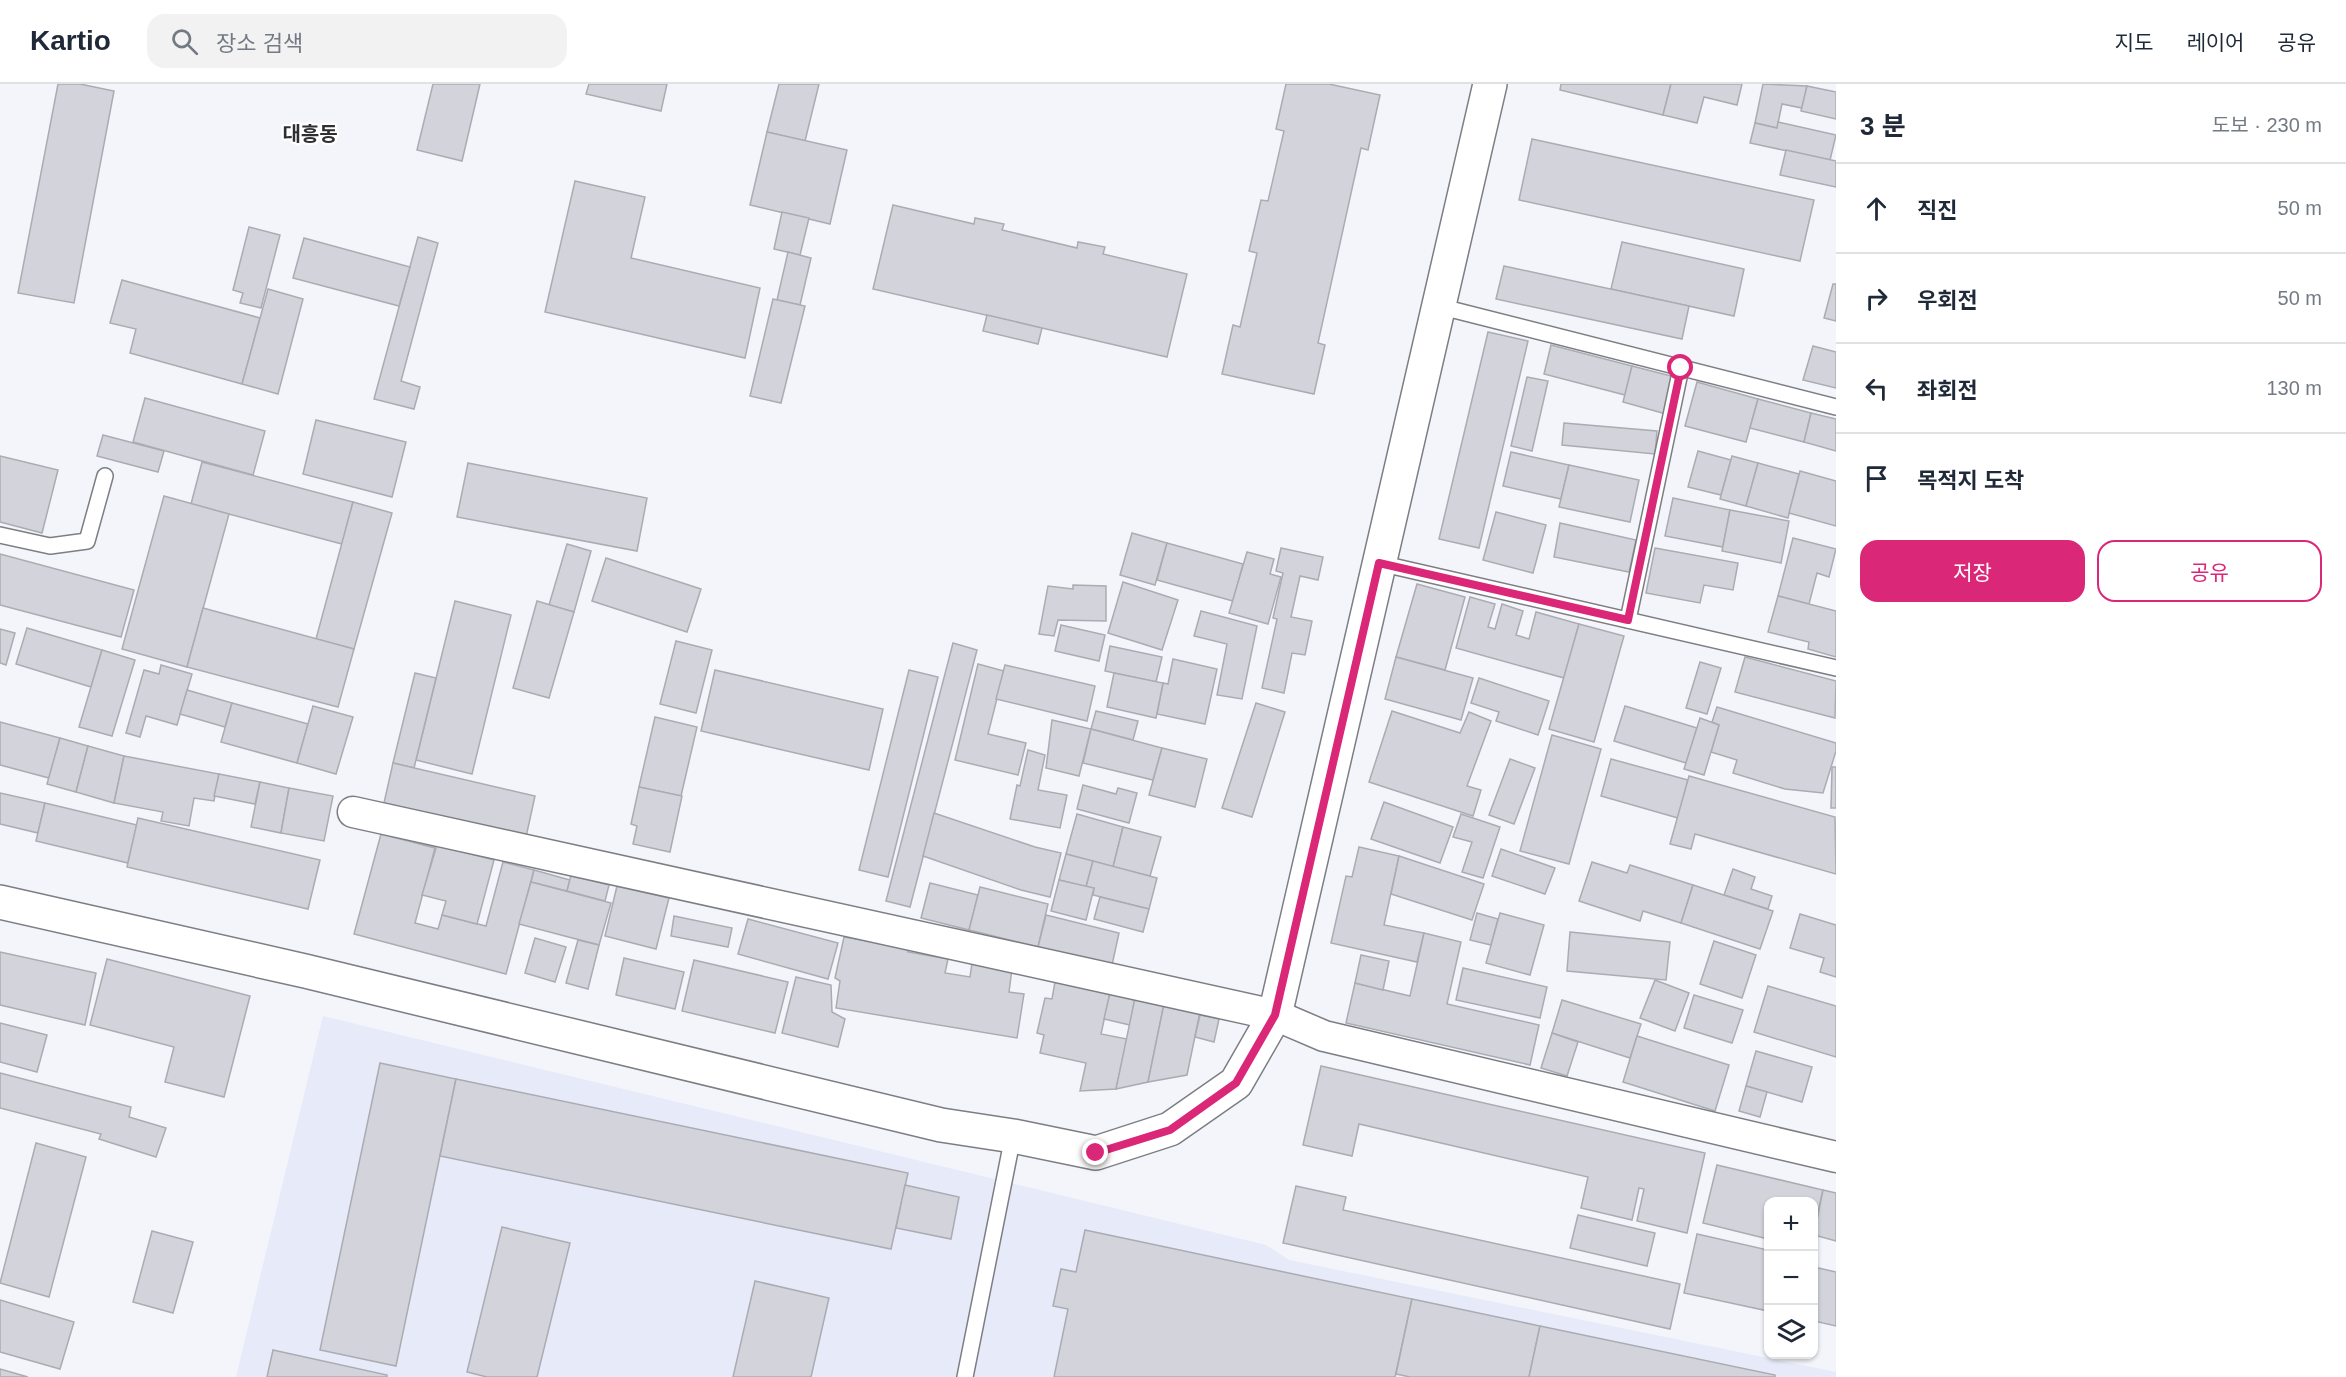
<!DOCTYPE html>
<html lang="ko">
<meta charset="utf-8">
<style>
:root{--surface:#fff;--page:#f2f2f3;--text:#1f2937;--muted:#747a83;--line:#e0e1e3;--accent:#db2777}
body{margin:0;font-family:Helvetica,"Noto Sans KR",sans-serif;background:var(--page);color:var(--text)}
.controls{position:absolute;right:18px;bottom:18px;display:grid;overflow:hidden;border-radius:12px;box-shadow:0 2px 4px #0004}
.controls button{width:54px;height:54px;display:grid;place-items:center;padding:0;border:0;border-bottom:2px solid var(--line);background:var(--surface);color:var(--text);font:30px sans-serif}
.stop{position:absolute;width:18px;height:18px;margin:-14px;border:4px solid #db2777;border-radius:50%;background:#fff}
.stop.end{background:#db2777;border-color:#fff;box-shadow:0 2px 6px #0008}
.list{margin:0;padding:0;list-style:none}
h2{display:flex;justify-content:space-between;align-items:center;height:78px;margin:0;padding:0 24px;font-size:26px}
h2 small{font-size:20px;font-weight:400;color:var(--muted)}
.list li{display:grid;grid-template-columns:39px 1fr auto;gap:18px;align-items:center;box-sizing:border-box;height:90px;padding:0 24px;border-top:2px solid var(--line)}
.list b{display:block;font-size:22px;white-space:nowrap}
.list em{font-size:20px;font-style:normal;color:var(--muted)}
.actions{display:flex;gap:12px;padding:18px 24px}
.actions a{flex:1;padding:14px 0;border:2px solid var(--accent);border-radius:18px;text-align:center;font-size:21px;color:var(--accent)}
.actions .main{background:var(--accent);color:#fff}
.icon{flex:none;width:33px;height:33px;fill:none;stroke:currentColor;stroke-width:2;stroke-linecap:round;stroke-linejoin:round}
.map{position:relative;flex:none;width:1836px;height:1293px;overflow:hidden}
header{display:flex;align-items:center;gap:36px;box-sizing:border-box;height:84px;padding:0 30px;background:var(--surface);border-bottom:2px solid var(--line)}
header strong{font-size:28px}
nav{display:flex;gap:33px;margin-inline-start:auto;font-size:21px}
.search{width:420px;height:54px;background:var(--page);display:flex;align-items:center;gap:15px;box-sizing:border-box;padding:0 21px;border-radius:18px;color:var(--muted);font-size:22px}
main{display:flex}
aside{flex:1;background:var(--surface)}
.map>svg:first-child{display:block}
</style>
<header>
<strong>Kartio</strong>
<div class="search"><svg class="icon" aria-label="search" viewBox="0 0 24 24"><circle cx="10" cy="10" r="6"/><path d="M15 15l6 6"/></svg>장소 검색</div>
<nav><a>지도</a><a>레이어</a><a>공유</a></nav>
</header>
<main>
<div class="map">
<svg width="1836" height="1293" viewBox="0 0 1836 1293">
<rect width="100%" height="100%" fill="#f3f5fb"/>
<!-- built -->
<polygon fill="#e7eaf9" points="323,932 1266,1161 1289,1176 1836,1288 1836,1293 236,1293"/>
<!-- building -->
<g fill="#d3d4db" stroke="#aaacb2" stroke-width="1.5">
<polygon points="58,0 80,0 114,7 74,219 18,209"/>
<polygon points="433,0 480,0 462,77 417,66"/>
<polygon points="589,0 667,0 661,27 586,10"/>
<polygon points="779,0 819,0 805,57 767,48"/>
<polygon points="1286,0 1329,0 1380,11 1368,66 1361,64 1318,259 1325,261 1314,310 1222,290 1233,241 1240,243 1257,169 1249,167 1261,116 1268,117 1284,47 1276,45"/>
<polygon points="1561,0 1671,0 1663,31 1560,6"/>
<polygon points="1671,0 1742,0 1737,21 1704,13 1697,39 1663,31"/>
<polygon points="1763,0 1807,2 1802,24 1782,20 1777,44 1755,39"/>
<polygon points="1807,2 1836,8 1836,35 1801,27"/>
<polygon points="1778,38 1836,51 1830,76 1750,59 1755,39 1777,44"/>
<polygon points="767,48 847,66 830,140 750,121"/>
<polygon points="1532,55 1814,116 1800,177 1519,116"/>
<polygon points="1786,66 1836,77 1836,103 1780,91"/>
<polygon points="575,97 645,113 631,174 760,204 745,274 545,228"/>
<polygon points="893,121 974,140 975,134 1004,140 1002,146 1077,164 1078,158 1105,163 1103,170 1187,190 1167,273 873,205"/>
<polygon points="782,128 809,134 800,171 774,165"/>
<polygon points="249,143 280,151 261,224 240,219 243,209 233,206"/>
<polygon points="418,153 438,159 401,297 420,303 414,325 374,315"/>
<polygon points="304,154 410,183 399,222 293,194"/>
<polygon points="1622,158 1744,185 1734,232 1611,205"/>
<polygon points="788,168 811,174 800,221 777,216"/>
<polygon points="1504,182 1689,222 1682,255 1496,215"/>
<polygon points="122,196 260,234 242,300 130,269 136,245 110,239"/>
<polygon points="1833,200 1836,200 1836,237 1824,234"/>
<polygon points="268,205 303,215 278,310 242,300"/>
<polygon points="773,215 805,222 781,319 750,312"/>
<polygon points="987,231 1042,244 1038,260 983,247"/>
<polygon points="1488,248 1528,257 1479,464 1439,455"/>
<polygon points="1551,261 1632,282 1625,311 1544,290"/>
<polygon points="1813,262 1836,268 1836,304 1803,296"/>
<polygon points="1632,282 1675,293 1666,330 1623,318"/>
<polygon points="1527,293 1548,297 1532,367 1511,362"/>
<polygon points="1697,298 1758,315 1746,358 1685,342"/>
<polygon points="145,314 265,347 253,391 133,358"/>
<polygon points="1758,315 1811,329 1804,358 1750,344"/>
<polygon points="1811,329 1836,335 1836,367 1804,358"/>
<polygon points="316,336 406,358 392,413 303,390"/>
<polygon points="1564,339 1657,347 1655,370 1562,361"/>
<polygon points="103,351 164,367 158,388 97,372"/>
<polygon points="1698,367 1731,376 1721,411 1688,403"/>
<polygon points="1511,368 1569,381 1561,415 1503,402"/>
<polygon points="0,372 58,386 42,449 0,438"/>
<polygon points="1732,372 1758,379 1746,422 1720,415"/>
<polygon points="202,378 353,418 342,460 191,420"/>
<polygon points="468,379 647,414 637,467 457,433"/>
<polygon points="1758,379 1799,390 1788,434 1746,422"/>
<polygon points="1569,381 1639,396 1630,438 1559,423"/>
<polygon points="1800,387 1836,397 1836,442 1789,429"/>
<polygon points="164,412 229,430 187,583 122,565"/>
<polygon points="1673,414 1730,426 1723,463 1665,452"/>
<polygon points="353,418 392,429 354,565 316,555"/>
<polygon points="1730,426 1789,437 1781,479 1722,467"/>
<polygon points="1496,428 1546,441 1533,489 1483,476"/>
<polygon points="1560,439 1636,456 1629,488 1554,473"/>
<polygon points="1132,449 1167,459 1155,501 1120,491"/>
<polygon points="1793,454 1836,465 1829,493 1817,489 1809,520 1778,512"/>
<polygon points="1167,459 1243,480 1233,517 1157,496"/>
<polygon points="567,460 591,467 574,528 549,521"/>
<polygon points="1281,464 1323,473 1318,496 1300,492 1291,533 1312,537 1305,571 1292,569 1284,609 1262,604 1277,535 1273,534 1283,489 1276,487"/>
<polygon points="1655,464 1738,479 1733,506 1704,501 1700,519 1646,509"/>
<polygon points="1247,468 1274,475 1270,490 1281,493 1268,540 1229,529"/>
<polygon points="0,470 134,506 121,553 0,521"/>
<polygon points="606,474 701,505 687,548 592,517"/>
<polygon points="1123,498 1178,516 1162,566 1108,549"/>
<polygon points="1417,500 1465,513 1445,586 1396,573"/>
<polygon points="1073,501 1106,502 1106,537 1058,536 1054,552 1039,550 1048,502 1073,505"/>
<polygon points="1778,512 1836,527 1836,573 1808,565 1809,558 1768,548"/>
<polygon points="1470,513 1495,520 1488,543 1495,545 1502,520 1523,527 1516,551 1529,555 1536,528 1579,540 1564,594 1456,564"/>
<polygon points="455,517 511,531 472,690 416,676"/>
<polygon points="537,517 574,528 549,614 513,604"/>
<polygon points="203,524 354,565 338,623 187,583"/>
<polygon points="1201,527 1257,542 1242,615 1217,611 1227,560 1194,552"/>
<polygon points="1579,540 1624,552 1594,658 1549,645"/>
<polygon points="1061,541 1105,551 1099,577 1055,567"/>
<polygon points="27,544 102,566 91,603 16,580"/>
<polygon points="0,545 15,549 6,581 0,579"/>
<polygon points="676,557 712,566 696,629 660,620"/>
<polygon points="953,559 977,566 910,823 886,817"/>
<polygon points="1110,562 1162,573 1156,598 1105,587"/>
<polygon points="102,566 135,576 112,652 79,643"/>
<polygon points="1396,573 1473,594 1461,636 1385,615"/>
<polygon points="1745,573 1836,597 1835,634 1735,608"/>
<polygon points="1173,575 1217,585 1205,640 1157,630 1163,599 1168,600"/>
<polygon points="1700,578 1721,584 1707,630 1686,624"/>
<polygon points="978,580 1004,587 988,650 1026,659 1018,691 955,676"/>
<polygon points="161,581 192,590 177,641 146,632 140,653 126,649 144,586 159,590"/>
<polygon points="1005,581 1095,602 1087,637 996,615"/>
<polygon points="715,586 883,625 869,686 701,647"/>
<polygon points="909,586 938,593 888,793 859,786"/>
<polygon points="415,589 436,594 414,684 393,679"/>
<polygon points="1114,589 1163,599 1156,634 1107,623"/>
<polygon points="1479,594 1549,617 1538,651 1496,637 1499,628 1471,619"/>
<polygon points="187,606 232,619 225,643 180,630"/>
<polygon points="232,619 308,640 297,679 221,658"/>
<polygon points="1256,619 1285,628 1252,733 1222,724"/>
<polygon points="313,622 353,633 336,690 297,679"/>
<polygon points="1625,622 1697,644 1686,679 1614,657"/>
<polygon points="1717,623 1836,659 1836,667 1823,709 1785,705 1733,689 1737,676 1711,668 1719,641 1712,638"/>
<polygon points="1096,627 1138,637 1133,656 1091,645"/>
<polygon points="1392,627 1460,649 1469,628 1491,637 1467,702 1481,706 1473,732 1369,698"/>
<polygon points="655,633 697,643 681,712 639,703"/>
<polygon points="1700,634 1719,641 1704,691 1684,685"/>
<polygon points="1052,636 1091,645 1079,692 1046,684"/>
<polygon points="0,638 60,654 49,694 0,681"/>
<polygon points="1091,645 1162,664 1153,696 1083,679"/>
<polygon points="1552,651 1601,665 1569,780 1520,767"/>
<polygon points="60,654 88,662 76,708 47,700"/>
<polygon points="88,662 124,672 114,719 76,708"/>
<polygon points="1162,664 1207,675 1195,723 1149,711"/>
<polygon points="1028,666 1045,671 1038,706 1067,711 1060,744 1010,735 1017,701 1020,702"/>
<polygon points="124,672 219,690 214,717 194,714 189,742 161,737 163,728 114,719"/>
<polygon points="1510,675 1535,684 1514,740 1489,731"/>
<polygon points="1611,675 1688,696 1678,734 1601,712"/>
<polygon points="393,679 535,712 526,753 384,719"/>
<polygon points="1832,683 1836,683 1836,724 1831,724"/>
<polygon points="219,690 260,698 255,720 214,712"/>
<polygon points="1689,692 1835,733 1836,790 1695,750 1691,765 1670,760"/>
<polygon points="260,698 289,704 281,749 251,743"/>
<polygon points="1083,701 1116,710 1118,704 1137,709 1129,739 1077,725"/>
<polygon points="639,703 682,712 670,768 633,760 637,742 631,740"/>
<polygon points="289,704 333,712 324,757 281,749"/>
<polygon points="0,709 45,719 38,749 0,740"/>
<polygon points="1384,718 1453,743 1440,779 1371,755"/>
<polygon points="45,719 137,741 128,779 36,757"/>
<polygon points="934,729 1035,763 1061,769 1050,813 1021,806 923,772"/>
<polygon points="1077,730 1123,743 1113,783 1066,770"/>
<polygon points="1461,730 1500,743 1483,794 1462,788 1472,758 1453,753"/>
<polygon points="138,734 320,776 308,825 127,783"/>
<polygon points="1123,743 1161,753 1150,792 1113,783"/>
<polygon points="381,750 435,764 415,839 438,845 442,831 486,842 503,778 534,786 506,890 354,850"/>
<polygon points="417,756 494,776 477,840 442,831 446,817 422,811 436,764 416,758"/>
<polygon points="1359,763 1399,772 1384,841 1424,849 1417,878 1331,859 1346,792 1352,793"/>
<polygon points="1501,765 1555,784 1545,810 1492,792"/>
<polygon points="1066,770 1093,777 1086,803 1059,796"/>
<polygon points="1399,772 1484,800 1472,836 1391,810"/>
<polygon points="1093,777 1157,794 1149,825 1093,811 1094,804 1086,803"/>
<polygon points="1592,778 1627,789 1630,781 1693,801 1681,839 1643,827 1640,837 1579,817"/>
<polygon points="1733,785 1755,793 1751,805 1772,812 1768,825 1724,811"/>
<polygon points="534,786 570,796 567,807 531,798"/>
<polygon points="571,791 609,801 605,817 567,807"/>
<polygon points="1059,796 1094,804 1086,836 1051,827"/>
<polygon points="531,798 611,819 599,861 519,840"/>
<polygon points="930,799 978,811 969,846 921,834"/>
<polygon points="1693,801 1773,827 1760,865 1681,839"/>
<polygon points="617,802 669,814 656,865 605,852"/>
<polygon points="980,803 1048,820 1038,863 969,846"/>
<polygon points="1100,813 1149,825 1143,848 1094,835"/>
<polygon points="1477,829 1498,835 1491,861 1470,856"/>
<polygon points="1500,829 1544,841 1530,891 1486,879"/>
<polygon points="1800,830 1836,841 1836,893 1820,888 1824,874 1790,864"/>
<polygon points="1046,831 1119,849 1112,881 1038,863"/>
<polygon points="674,832 732,844 728,863 671,852"/>
<polygon points="748,835 838,859 828,895 738,870"/>
<polygon points="1570,848 1670,858 1666,896 1567,887"/>
<polygon points="1424,849 1461,858 1447,920 1539,941 1530,981 1346,939 1355,899 1410,912"/>
<polygon points="844,853 909,864 908,868 948,875 945,889 970,893 972,879 1012,885 1009,908 1024,910 1017,954 836,924 840,897 835,894"/>
<polygon points="535,854 566,863 555,898 525,889"/>
<polygon points="578,856 599,861 588,905 566,899"/>
<polygon points="1714,857 1756,871 1742,914 1700,900"/>
<polygon points="0,868 96,889 85,941 0,921"/>
<polygon points="1361,871 1389,877 1383,906 1355,899"/>
<polygon points="624,874 684,888 675,925 616,911"/>
<polygon points="107,875 250,912 224,1013 165,998 174,963 90,941"/>
<polygon points="694,876 788,898 775,949 682,927"/>
<polygon points="1463,884 1547,903 1540,934 1456,916"/>
<polygon points="796,893 831,901 832,928 845,935 838,963 782,949"/>
<polygon points="1655,896 1689,909 1675,947 1640,934"/>
<polygon points="1055,898 1110,909 1101,950 1127,955 1116,1005 1080,1007 1086,979 1040,969 1044,951 1037,949 1045,914 1052,915"/>
<polygon points="1768,902 1836,922 1836,973 1754,948"/>
<polygon points="1110,909 1135,914 1130,941 1104,935"/>
<polygon points="1694,911 1743,926 1732,959 1684,944"/>
<polygon points="1135,914 1164,920 1148,998 1116,1005"/>
<polygon points="1562,916 1641,940 1630,974 1552,949"/>
<polygon points="1164,920 1200,928 1187,991 1148,998"/>
<polygon points="1200,931 1219,935 1214,958 1195,953"/>
<polygon points="0,939 47,951 37,988 0,978"/>
<polygon points="1552,949 1578,958 1567,992 1541,984"/>
<polygon points="1637,952 1729,981 1715,1027 1623,998"/>
<polygon points="1756,967 1812,983 1802,1018 1746,1002"/>
<polygon points="380,979 456,995 396,1282 320,1266"/>
<polygon points="1321,982 1705,1069 1687,1149 1637,1137 1644,1105 1639,1104 1632,1136 1581,1124 1588,1093 1359,1040 1352,1072 1303,1061"/>
<polygon points="0,989 131,1023 129,1033 166,1044 156,1073 99,1055 101,1050 0,1024"/>
<polygon points="456,995 908,1089 891,1165 440,1072"/>
<polygon points="1746,1002 1767,1008 1760,1033 1739,1027"/>
<polygon points="36,1059 86,1073 49,1213 0,1199"/>
<polygon points="1717,1081 1823,1106 1814,1145 1814,1118 1768,1118 1768,1155 1703,1139"/>
<polygon points="905,1101 959,1113 951,1155 896,1144"/>
<polygon points="1296,1102 1346,1113 1343,1126 1680,1200 1670,1245 1283,1159"/>
<polygon points="1823,1106 1836,1109 1836,1157 1814,1151"/>
<polygon points="1578,1131 1655,1149 1647,1182 1570,1164"/>
<polygon points="502,1143 570,1159 537,1293 487,1293 467,1288"/>
<polygon points="1085,1146 1412,1215 1395,1293 1054,1293 1068,1225 1053,1222 1061,1185 1076,1188"/>
<polygon points="152,1147 193,1158 173,1229 133,1218"/>
<polygon points="1697,1150 1768,1166 1768,1227 1684,1209"/>
<polygon points="1814,1183 1836,1188 1836,1242 1814,1237"/>
<polygon points="755,1197 829,1214 811,1293 733,1293"/>
<polygon points="1412,1215 1540,1242 1529,1293 1410,1293 1396,1290"/>
<polygon points="0,1216 74,1238 60,1285 0,1268"/>
<polygon points="1540,1242 1775,1291 1775,1293 1529,1293"/>
<polygon points="273,1266 387,1291 387,1293 267,1293"/>
<polygon points="0,1285 28,1293 0,1293"/>
</g>
<g fill="none" stroke-linecap="round" stroke-linejoin="round">
<!-- lane casing -->
<g stroke="#7c7e84" stroke-width="18">
<g id="lane">
<polyline points="1438,222 1836,323"/>
<polyline points="0,451 50,462 87,457 105,392"/>
<polyline points="1379,479 1836,584"/>
<polyline points="1628,536 1681,284"/>
<polyline points="965,1293 1013,1052"/>
</g>
</g>
<!-- street casing -->
<g stroke="#7c7e84" stroke-width="33">
<polyline id="street" points="353,728 1275,931 1324,952 1836,1073"/>
</g>
<!-- secondary casing -->
<g stroke="#7c7e84" stroke-width="36">
<polyline id="secondary" points="0,818 305,887 941,1041 1013,1052 1096,1069 1170,1045 1236,999 1275,931 1490,0"/>
</g>
<!-- lane -->
<use href="#lane" stroke="#fff" stroke-width="15"/>
<!-- street -->
<use href="#street" stroke="#fff" stroke-width="30"/>
<!-- secondary -->
<use href="#secondary" stroke="#fff" stroke-width="33"/>
</g>
<g fill="none" stroke-linecap="round" stroke-linejoin="round">
<!-- route -->
<polyline stroke="#db2777" stroke-width="8" points="1096,1069 1170,1046 1236,999 1275,931 1379,479 1628,536 1681,284"/>
</g>
<g text-anchor="middle" stroke-width="4.5" stroke-linejoin="round" paint-order="stroke">
<!-- quarter labels -->
<g font-size="20" font-weight="bold" fill="#2f2f32" stroke="#fff">
<text x="310" y="57">대흥동</text>
</g>
</g>
</svg>
<div class="controls">
<button>+</button>
<button>−</button>
<button><svg class="icon" aria-label="layers" viewBox="0 0 24 24"><path d="M12 4l9 5-9 5-9-5zM3 14l9 5 9-5"/></svg></button>
</div>
<div class="stop" style="left:1681px;top:284px"></div>
<div class="stop end" style="left:1096px;top:1069px"></div>
</div>
<aside>
<h2>3 분<small>도보 · 230 m</small></h2>
<ul class="list">
<li><svg class="icon" aria-label="ahead" viewBox="0 0 24 24"><path d="M12 20V5M6 11l6-6 6 6"/></svg><div><b>직진</b></div><em>50 m</em></li>
<li><svg class="icon" aria-label="right" viewBox="0 0 24 24"><path d="M7 20v-9h11M14 6l5 5-5 5"/></svg><div><b>우회전</b></div><em>50 m</em></li>
<li><svg class="icon" aria-label="left" viewBox="0 0 24 24"><path d="M17 20v-9H6M10 6l-5 5 5 5"/></svg><div><b>좌회전</b></div><em>130 m</em></li>
<li><svg class="icon" aria-label="arrive" viewBox="0 0 24 24"><path d="M6 21V4h12l-3 4 3 4H6"/></svg><div><b>목적지 도착</b></div></li>
</ul>
<div class="actions"><a class="main">저장</a><a>공유</a></div>
</aside>
</main>
